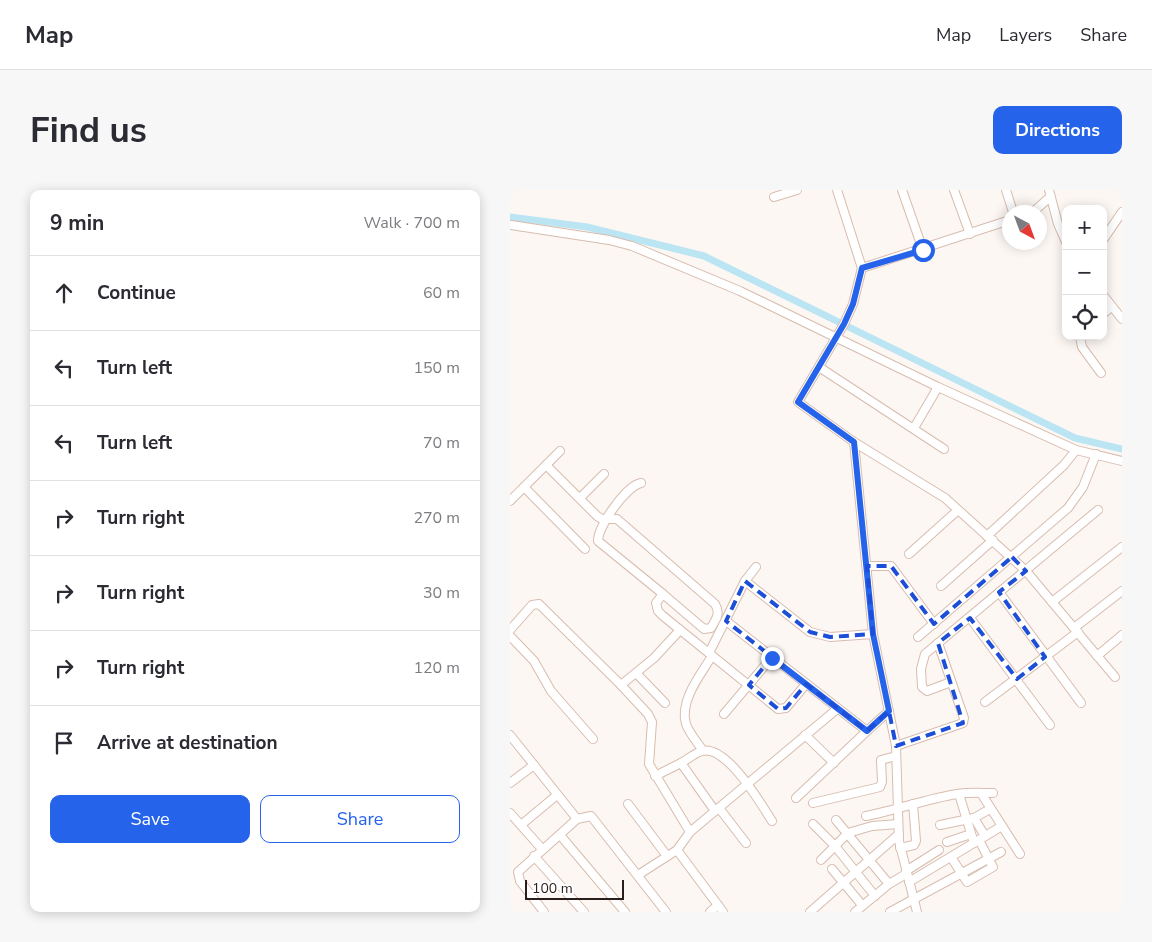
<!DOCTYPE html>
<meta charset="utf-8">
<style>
:root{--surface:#fff;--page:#f7f7f7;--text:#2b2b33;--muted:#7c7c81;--line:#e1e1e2;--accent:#2563eb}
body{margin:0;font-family:"Nunito Sans",sans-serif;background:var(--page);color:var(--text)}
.controls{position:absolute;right:15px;top:15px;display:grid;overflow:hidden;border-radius:10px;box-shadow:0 2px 12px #0003}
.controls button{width:45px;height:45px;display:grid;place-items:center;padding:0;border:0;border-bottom:1px solid var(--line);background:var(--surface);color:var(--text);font:25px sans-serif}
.compass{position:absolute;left:492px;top:15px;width:45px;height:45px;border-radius:50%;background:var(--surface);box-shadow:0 2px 12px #0003;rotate:139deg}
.scale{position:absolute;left:15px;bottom:12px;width:99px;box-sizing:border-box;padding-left:5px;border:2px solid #291e19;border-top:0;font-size:14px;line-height:18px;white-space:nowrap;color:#291e19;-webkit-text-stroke:4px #fff;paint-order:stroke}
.stop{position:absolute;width:15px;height:15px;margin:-11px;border:4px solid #2563eb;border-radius:50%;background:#fff}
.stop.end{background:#2563eb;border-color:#fff;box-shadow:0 1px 5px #0008}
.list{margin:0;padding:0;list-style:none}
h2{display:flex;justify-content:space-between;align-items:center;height:65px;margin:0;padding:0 20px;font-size:21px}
h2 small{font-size:16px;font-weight:400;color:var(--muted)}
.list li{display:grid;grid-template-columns:32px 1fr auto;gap:15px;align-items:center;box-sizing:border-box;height:75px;padding:0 20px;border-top:1px solid var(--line)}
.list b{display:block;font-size:19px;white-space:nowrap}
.list em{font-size:16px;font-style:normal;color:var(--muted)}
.actions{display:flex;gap:10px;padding:15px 20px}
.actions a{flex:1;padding:11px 0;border:1px solid var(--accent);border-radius:10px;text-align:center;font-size:18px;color:var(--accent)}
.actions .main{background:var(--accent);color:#fff}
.icon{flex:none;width:28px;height:28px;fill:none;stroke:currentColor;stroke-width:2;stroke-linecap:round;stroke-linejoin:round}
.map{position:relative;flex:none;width:612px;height:722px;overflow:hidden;border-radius:10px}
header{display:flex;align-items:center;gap:30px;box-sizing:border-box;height:70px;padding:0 25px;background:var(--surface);border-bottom:1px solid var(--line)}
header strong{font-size:24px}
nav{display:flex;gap:28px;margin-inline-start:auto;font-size:18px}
.intro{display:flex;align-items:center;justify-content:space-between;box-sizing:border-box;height:120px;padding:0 30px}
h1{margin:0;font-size:35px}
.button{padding:12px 22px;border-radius:10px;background:var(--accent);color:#fff;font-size:18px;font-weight:700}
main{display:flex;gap:30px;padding:0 30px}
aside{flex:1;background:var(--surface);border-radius:10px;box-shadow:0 2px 12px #0003}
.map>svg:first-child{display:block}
</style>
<header>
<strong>Map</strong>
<nav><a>Map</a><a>Layers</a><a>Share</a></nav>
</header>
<div class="intro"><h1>Find us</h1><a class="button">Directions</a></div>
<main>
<aside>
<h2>9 min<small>Walk · 700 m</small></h2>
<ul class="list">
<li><svg class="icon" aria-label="ahead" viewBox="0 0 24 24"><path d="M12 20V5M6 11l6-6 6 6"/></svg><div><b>Continue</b></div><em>60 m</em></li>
<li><svg class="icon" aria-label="left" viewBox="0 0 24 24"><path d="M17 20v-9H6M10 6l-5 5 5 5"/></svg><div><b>Turn left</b></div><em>150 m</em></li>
<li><svg class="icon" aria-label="left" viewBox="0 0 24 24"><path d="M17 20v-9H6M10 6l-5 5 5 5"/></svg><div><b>Turn left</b></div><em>70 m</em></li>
<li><svg class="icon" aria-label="right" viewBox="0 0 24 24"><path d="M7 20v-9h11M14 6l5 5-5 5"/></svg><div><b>Turn right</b></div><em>270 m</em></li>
<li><svg class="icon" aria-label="right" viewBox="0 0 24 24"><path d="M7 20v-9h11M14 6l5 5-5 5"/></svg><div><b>Turn right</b></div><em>30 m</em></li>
<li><svg class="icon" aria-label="right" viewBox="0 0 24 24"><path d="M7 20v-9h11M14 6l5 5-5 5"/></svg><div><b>Turn right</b></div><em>120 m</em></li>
<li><svg class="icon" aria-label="arrive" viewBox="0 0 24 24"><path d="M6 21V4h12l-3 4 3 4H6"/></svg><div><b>Arrive at destination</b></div></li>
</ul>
<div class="actions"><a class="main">Save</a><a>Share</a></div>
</aside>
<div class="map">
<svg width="612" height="722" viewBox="0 0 612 722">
<rect width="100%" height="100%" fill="#fdf7f4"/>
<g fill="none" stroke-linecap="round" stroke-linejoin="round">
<!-- canal -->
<polyline stroke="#bbe5f3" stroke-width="7" points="0,27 77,37 194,66 565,248 612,259"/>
<!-- street casing -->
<g stroke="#d8bcae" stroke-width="10">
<g id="street">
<polyline points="327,0 352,78 500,30"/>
<polyline points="392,0 413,60"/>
<polyline points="444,0 460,44"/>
<polyline points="496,0 503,22"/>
<polyline points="539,0 548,34 556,52"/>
<polyline points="264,7 287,0"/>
<polyline points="523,22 540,7"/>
<polyline points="1,35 99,50 122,56 230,101 428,197 566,260 612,271"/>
<polyline points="593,50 612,22"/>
<polyline points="352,78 343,114 334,134 288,212 344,252 435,308 516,381 605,487"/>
<polyline points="593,105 612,129"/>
<polyline points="593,124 601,117"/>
<polyline points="570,146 572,157 591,183"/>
<polyline points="309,177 434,259"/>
<polyline points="404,238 428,197"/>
<polyline points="344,252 363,444 386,556 389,651 407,722"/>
<path d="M36 275 87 326 92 329H107L205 414C211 424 206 429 201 438L194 439 153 404"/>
<path d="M131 293C116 296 88 336 88 351L153 404 146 413 148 421 153 426 268 519 276 518 296 494"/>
<polyline points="14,297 75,359"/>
<polyline points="70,308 94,284"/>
<polyline points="0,311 50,261"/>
<polyline points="477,346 554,275 566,260"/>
<polyline points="399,364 448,320"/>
<polyline points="357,376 381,376 424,434"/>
<polyline points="235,391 300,442 320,447 363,444"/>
<polyline points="431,396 483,350"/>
<polyline points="489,402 571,513"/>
<polyline points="542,412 612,357"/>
<polyline points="460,428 540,535"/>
<polyline points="216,431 357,541 379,521"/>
<polyline points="564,438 612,401"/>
<polyline points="0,440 22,415 29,414 111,495 138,524 142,532 139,574 180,642"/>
<polyline points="0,446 24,471 41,501 83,549"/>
<polyline points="408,447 558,318 573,297 586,264"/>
<polyline points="199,463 235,391 246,377"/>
<polyline points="587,466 612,445"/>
<polyline points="126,483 155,513"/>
<polyline points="441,492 417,501 412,497 411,479 415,464 588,320"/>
<polyline points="111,495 144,468 170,440"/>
<polyline points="475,512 568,442"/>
<polyline points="214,524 262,467"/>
<polyline points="0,545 67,629 8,682 10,691 34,722"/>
<polyline points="295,545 324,573"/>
<polyline points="386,556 453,533 454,528 428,453"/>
<path d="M193 561C188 553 179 543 176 534 169 511 191 484 202 466"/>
<polyline points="145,586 171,573"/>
<polyline points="0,593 24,575"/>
<polyline points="471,603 510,664"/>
<polyline points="449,604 464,653"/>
<polyline points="286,608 357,541"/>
<polyline points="303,613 370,597 372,592 371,570 386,566"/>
<polyline points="118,614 157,666"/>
<polyline points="209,618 236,653"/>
<path d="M205 621 171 573C178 569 185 563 192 561 217 555 251 614 262 631"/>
<polyline points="0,623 32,659"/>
<path d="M356 626C387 620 416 609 447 604 459 602 471 603 483 603"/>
<polyline points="464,628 475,646"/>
<polyline points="67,629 81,626 156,722"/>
<polyline points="326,630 379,694"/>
<polyline points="303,634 325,656 365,706"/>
<polyline points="11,635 47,605"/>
<polyline points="430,635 464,628 480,619"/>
<polyline points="50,645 115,722"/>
<polyline points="437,652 461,644"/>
<polyline points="390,658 404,655 406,651 403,614"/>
<polyline points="167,660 213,722"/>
<polyline points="24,666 74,722"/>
<polyline points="441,667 457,692 483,677 469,650"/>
<polyline points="311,670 338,643 362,636 388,634"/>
<polyline points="322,679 352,715"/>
<polyline points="396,681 429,660"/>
<polyline points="128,685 167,660 180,642 327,519"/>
<polyline points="399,692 492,636"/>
<polyline points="200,722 208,715"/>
<polyline points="300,722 389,644"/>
<polyline points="345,722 379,694 396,684"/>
<polyline points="380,722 491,662"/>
</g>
</g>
<!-- street -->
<use href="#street" stroke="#fff" stroke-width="8"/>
</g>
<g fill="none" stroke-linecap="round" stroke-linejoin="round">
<!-- route -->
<polyline stroke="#2563eb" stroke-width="6" points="262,468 357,541 379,521 363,444 344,252 288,212 334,134 343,114 352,78 413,60"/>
</g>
<!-- marked area -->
<path fill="none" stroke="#1d4ed8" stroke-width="4" stroke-dasharray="10 6" stroke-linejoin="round" d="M502 367 516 381 489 402 535 467 507 489 460 428 428 453 453 533 386 556 379 521 357 541 296 494 276 518 268 519 239 495 262 467 216 431 235 391 300 442 320 447 363 444 357 376H381L424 434Z"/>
</svg>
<div class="controls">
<button>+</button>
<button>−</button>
<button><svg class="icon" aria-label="locate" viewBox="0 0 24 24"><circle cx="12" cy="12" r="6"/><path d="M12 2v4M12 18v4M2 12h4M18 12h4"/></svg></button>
</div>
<svg class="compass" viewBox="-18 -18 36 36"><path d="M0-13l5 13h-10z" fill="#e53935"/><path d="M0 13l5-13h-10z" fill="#7c7c81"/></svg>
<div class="scale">100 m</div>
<div class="stop" style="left:413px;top:60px"></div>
<div class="stop end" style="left:262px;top:468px"></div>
</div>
</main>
